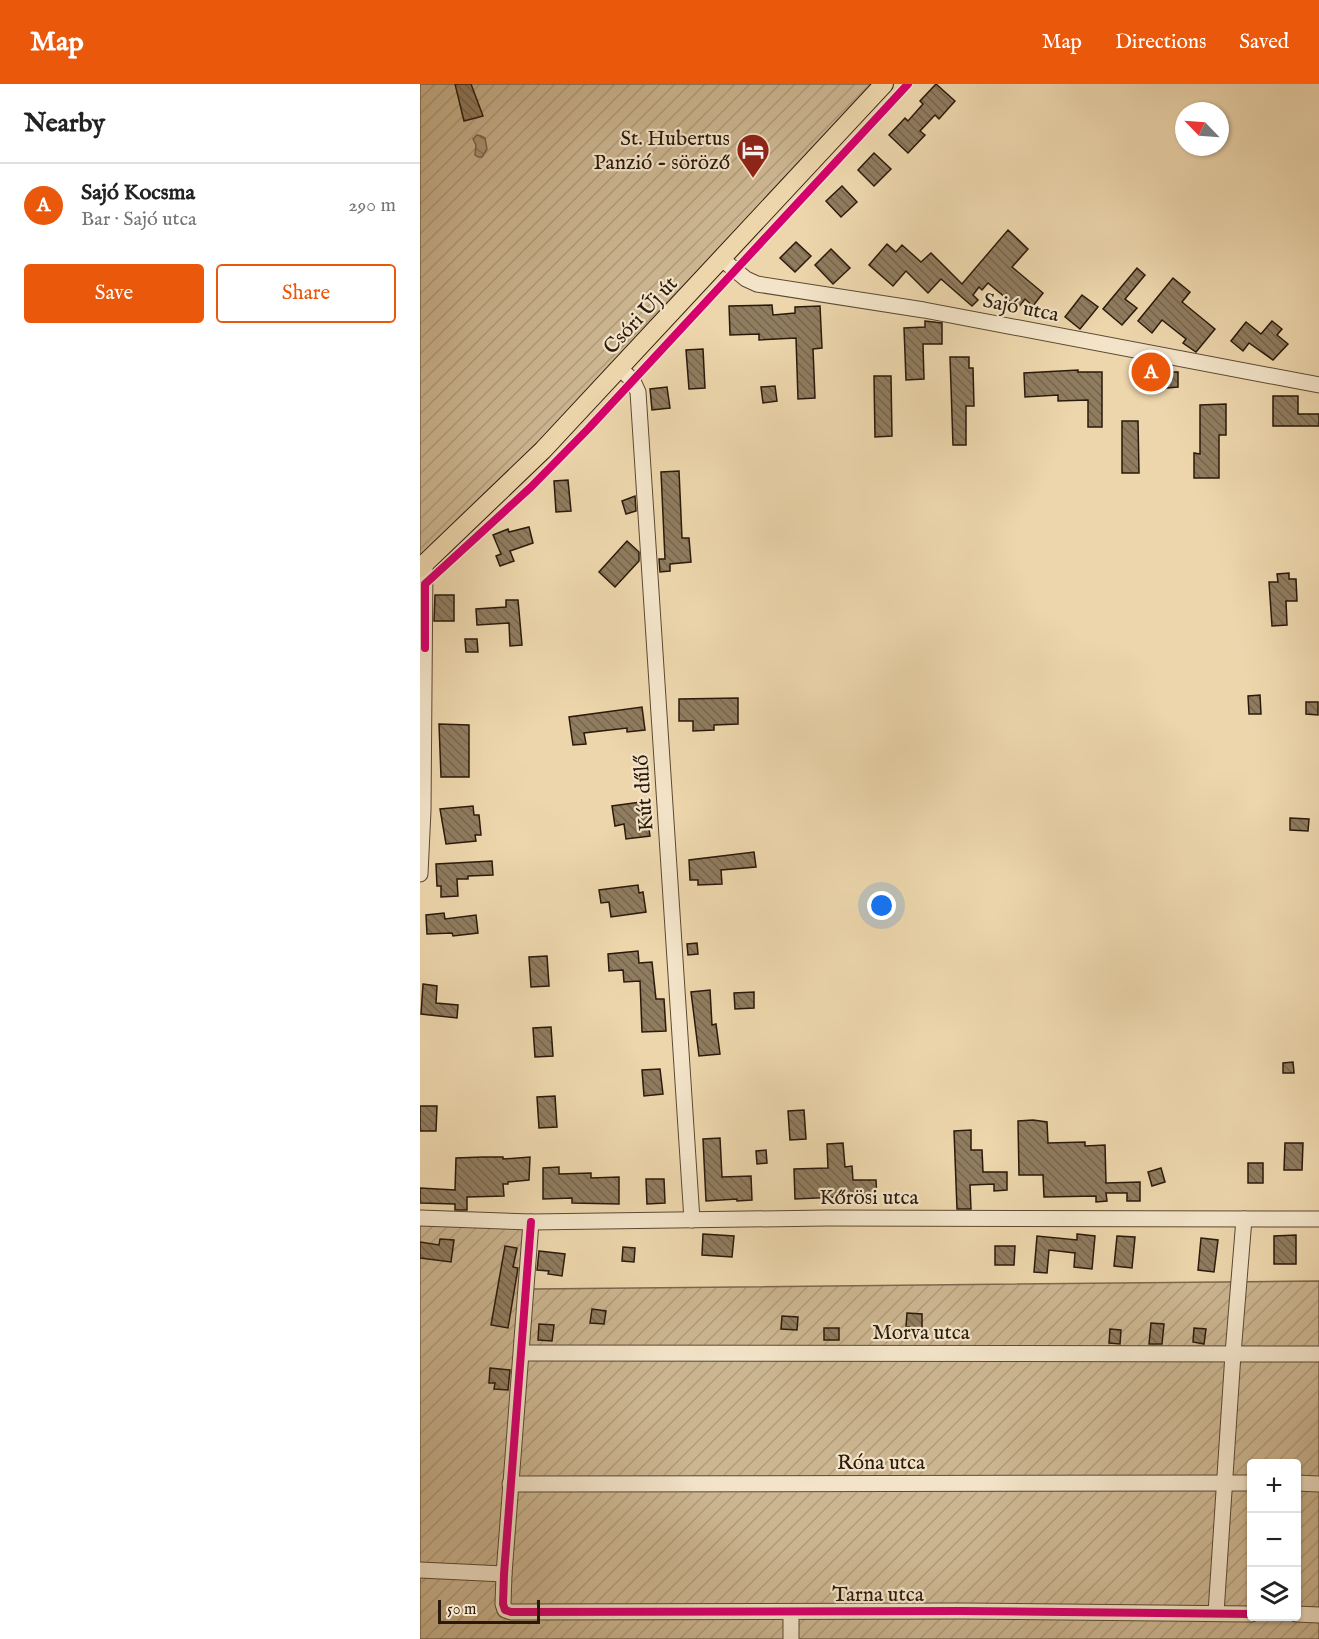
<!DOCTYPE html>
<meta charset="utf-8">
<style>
:root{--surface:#fff;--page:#f2f2f2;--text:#222;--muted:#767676;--line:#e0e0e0;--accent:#ea580c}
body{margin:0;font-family:"IM FELL English",serif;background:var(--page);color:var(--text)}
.controls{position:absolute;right:18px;bottom:18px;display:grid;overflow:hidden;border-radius:6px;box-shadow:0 2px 4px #0004}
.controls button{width:54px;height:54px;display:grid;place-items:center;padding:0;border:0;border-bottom:2px solid var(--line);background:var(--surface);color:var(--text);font:30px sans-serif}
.compass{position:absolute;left:755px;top:18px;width:54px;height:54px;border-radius:50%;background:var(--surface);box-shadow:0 2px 4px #0004;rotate:295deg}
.scale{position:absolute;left:18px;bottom:15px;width:102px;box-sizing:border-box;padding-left:6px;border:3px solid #2b1a0b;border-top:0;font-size:16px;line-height:21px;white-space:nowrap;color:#2b1a0b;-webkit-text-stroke:4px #f3e4c9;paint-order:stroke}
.you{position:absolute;left:462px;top:822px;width:21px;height:21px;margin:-15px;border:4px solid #fff;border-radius:50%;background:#1a73e8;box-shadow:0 0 0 9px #1a73e833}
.badge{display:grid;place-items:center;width:39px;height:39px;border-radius:50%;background:var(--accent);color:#fff;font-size:20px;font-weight:700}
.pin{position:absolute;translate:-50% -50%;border:3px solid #fff;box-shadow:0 2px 6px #0006}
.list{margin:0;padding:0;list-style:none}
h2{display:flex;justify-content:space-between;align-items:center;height:78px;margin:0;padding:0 24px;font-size:26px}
h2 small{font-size:20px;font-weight:400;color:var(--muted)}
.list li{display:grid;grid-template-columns:39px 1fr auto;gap:18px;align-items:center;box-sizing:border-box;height:84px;padding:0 24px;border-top:2px solid var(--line)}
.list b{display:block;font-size:22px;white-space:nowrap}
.list p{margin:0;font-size:20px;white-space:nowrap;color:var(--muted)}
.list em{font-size:20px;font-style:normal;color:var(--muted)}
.actions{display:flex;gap:12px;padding:18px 24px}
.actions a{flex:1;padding:14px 0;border:2px solid var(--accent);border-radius:6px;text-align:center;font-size:21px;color:var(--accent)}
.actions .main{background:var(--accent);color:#fff}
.icon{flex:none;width:33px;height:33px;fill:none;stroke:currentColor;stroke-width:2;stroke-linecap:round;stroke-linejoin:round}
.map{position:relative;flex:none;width:899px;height:1555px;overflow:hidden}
header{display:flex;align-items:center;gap:36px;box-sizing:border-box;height:84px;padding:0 30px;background:var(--accent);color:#fff}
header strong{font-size:28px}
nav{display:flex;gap:33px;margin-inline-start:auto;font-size:21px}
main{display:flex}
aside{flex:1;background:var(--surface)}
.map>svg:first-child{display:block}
</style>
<header>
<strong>Map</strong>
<nav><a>Map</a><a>Directions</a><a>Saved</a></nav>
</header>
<main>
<aside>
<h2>Nearby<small></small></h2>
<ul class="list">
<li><span class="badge">A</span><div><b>Sajó Kocsma</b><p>Bar · Sajó utca</p></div><em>290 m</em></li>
</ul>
<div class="actions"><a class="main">Save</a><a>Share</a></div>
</aside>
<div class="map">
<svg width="899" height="1555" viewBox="0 0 899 1555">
<defs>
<pattern id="garden-furrows" width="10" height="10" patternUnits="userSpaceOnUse" patternTransform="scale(1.5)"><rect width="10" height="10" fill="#ccb691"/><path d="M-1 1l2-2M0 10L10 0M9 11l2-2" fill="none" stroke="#af9c7c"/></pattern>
<pattern id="water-waves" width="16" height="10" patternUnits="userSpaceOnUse" patternTransform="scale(1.5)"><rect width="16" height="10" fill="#ab9675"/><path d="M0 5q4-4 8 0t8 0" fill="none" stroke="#8b7a5e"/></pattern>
<pattern id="building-back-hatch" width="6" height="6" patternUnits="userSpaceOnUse" patternTransform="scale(1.5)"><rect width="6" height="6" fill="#907c5f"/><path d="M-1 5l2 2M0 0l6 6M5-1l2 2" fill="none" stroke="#76654d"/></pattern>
</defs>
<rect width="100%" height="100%" fill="#edd6ac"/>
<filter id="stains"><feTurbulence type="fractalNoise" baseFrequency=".00333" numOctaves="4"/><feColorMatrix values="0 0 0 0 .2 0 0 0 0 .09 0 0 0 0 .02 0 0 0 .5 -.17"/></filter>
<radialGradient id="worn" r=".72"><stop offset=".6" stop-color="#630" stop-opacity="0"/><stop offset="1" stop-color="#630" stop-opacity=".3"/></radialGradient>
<!-- garden -->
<g fill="url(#garden-furrows)" stroke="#7c684e" stroke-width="1.5" fill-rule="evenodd">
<polygon points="0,0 464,0 0,484"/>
<path d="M0 1131 115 1132 113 1205 899 1197V1555H0ZM832 1380H876V1532H832Z"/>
</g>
<!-- water -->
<polygon fill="url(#water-waves)" stroke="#78644b" stroke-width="1.5" points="57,51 61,52 65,54 67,65 62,73 58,73 55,71 56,61 53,55"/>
<!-- building -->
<g fill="url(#building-back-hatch)" stroke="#2b1a0b" stroke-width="1.5">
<polygon points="35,0 51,0 63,32 44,37"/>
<polygon points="516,0 535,17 519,35 515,31 500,47 505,51 488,69 469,51 485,34 488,37 503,20 500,17"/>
<polygon points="454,69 471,85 454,102 438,86"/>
<polygon points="422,102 437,118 421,133 406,117"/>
<polygon points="588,146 608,165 592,183 623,209 613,222 605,215 598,224 568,199 562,206 559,203 553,211 558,216 552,222 521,195 508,209 486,187 473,202 449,181 467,160 476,168 482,161 501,178 511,169 542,200"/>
<polygon points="376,158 391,172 375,188 360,174"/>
<polygon points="411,165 430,184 413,200 395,181"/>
<polygon points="717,184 725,191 705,215 717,224 702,241 683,225"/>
<polygon points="753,194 770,208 762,218 795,245 776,268 763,259 766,255 742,236 732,249 718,237"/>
<polygon points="662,211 678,223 660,245 645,233"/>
<polygon points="352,221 353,231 375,229 375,223 400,222 402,264 393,265 395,314 378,315 376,254 339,256 339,250 310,251 309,222"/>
<polygon points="505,237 522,239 522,260 503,260 504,295 486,296 484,244 505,243"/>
<polygon points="852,237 862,245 857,251 868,260 853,276 829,259 823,267 811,257 826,238 841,250"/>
<polygon points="283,265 285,304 269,305 266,266"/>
<polygon points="530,273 549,273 549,284 553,284 554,322 546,322 546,361 533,361"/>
<polygon points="724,283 741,283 741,288 758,288 758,303 724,306"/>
<polygon points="658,286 658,288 682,288 682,343 668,343 668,316 638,317 638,311 605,313 604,289"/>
<polygon points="454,292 471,292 472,352 455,353"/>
<polygon points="355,302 357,317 343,319 341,303"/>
<polygon points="247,303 250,324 232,326 230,305"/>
<polygon points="853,312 878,312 878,330 899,330 899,342 853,342"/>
<polygon points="806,320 806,351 799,351 799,394 774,394 774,369 780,370 780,321"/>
<polygon points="702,337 718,337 719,389 702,389"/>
<polygon points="259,387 262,454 269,454 271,478 250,480 250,487 240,488 239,475 245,475 241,388"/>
<polygon points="148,396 151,427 136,428 134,397"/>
<polygon points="215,412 216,427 206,430 202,417"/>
<polygon points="109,443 113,459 90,467 94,477 80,482 76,472 81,470 73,451 88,445 89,448"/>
<polygon points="207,457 219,468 219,477 195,503 179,488"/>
<polygon points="869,489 869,495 876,495 877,517 866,517 867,541 852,542 849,498 858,498 857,490"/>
<polygon points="15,511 34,511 34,537 14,537"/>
<polygon points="86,516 98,516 102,561 90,562 89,539 57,541 56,525 86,523"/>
<polygon points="45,555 57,555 58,568 46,568"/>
<polygon points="840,611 841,630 829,630 828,612"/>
<polygon points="318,614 318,640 294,641 294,646 273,647 273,637 259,637 259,615"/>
<polygon points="886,618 898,618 898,631 886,630"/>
<polygon points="222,623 225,646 207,648 207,644 164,649 166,660 153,661 149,633"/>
<polygon points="19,640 49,641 49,693 21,693"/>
<polygon points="228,717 230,732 227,732 230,752 206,755 204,740 195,742 192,722"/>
<polygon points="53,722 54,731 59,731 61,751 55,751 56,757 26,760 20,725"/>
<polygon points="870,734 889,735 888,747 870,746"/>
<polygon points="334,768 336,783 301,786 302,800 278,801 278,796 270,796 269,776"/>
<polygon points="72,777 73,791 48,792 48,795 37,795 38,812 21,813 21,802 17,802 16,780"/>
<polygon points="218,801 219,809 223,808 226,828 191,833 189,818 181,819 179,806"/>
<polygon points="24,829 25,835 56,831 58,849 33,852 32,849 7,850 6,831"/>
<polygon points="277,859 278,870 268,871 267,860"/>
<polygon points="218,867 219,879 232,878 236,915 244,915 246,947 222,948 220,897 204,898 203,886 189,887 188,870"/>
<polygon points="127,872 129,902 111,903 109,873"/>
<polygon points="3,900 17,902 16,919 38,921 37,934 1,930"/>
<polygon points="290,906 292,941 296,940 300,970 279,972 271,908"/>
<polygon points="334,908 334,924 315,925 314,909"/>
<polygon points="131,943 133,972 115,973 113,944"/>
<polygon points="873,978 874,989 863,989 863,979"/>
<polygon points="240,985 243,1010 224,1012 222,986"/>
<polygon points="135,1012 137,1043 119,1044 117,1013"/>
<polygon points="0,1022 17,1022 16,1047 0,1047"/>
<polygon points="384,1026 386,1055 370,1056 368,1027"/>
<polygon points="613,1036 627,1038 628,1059 665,1058 665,1062 685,1061 686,1099 720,1098 720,1117 707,1117 707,1109 686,1109 687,1117 676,1118 676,1112 624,1113 623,1091 599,1091 598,1037"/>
<polygon points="551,1046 551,1066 562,1066 563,1088 587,1088 587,1106 574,1107 574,1100 550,1101 551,1125 537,1125 534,1047"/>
<polygon points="300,1054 302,1093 331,1092 332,1116 317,1117 317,1115 286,1117 283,1055"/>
<polygon points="423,1059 425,1083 432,1082 433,1096 456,1096 457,1116 442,1116 442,1112 375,1115 374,1085 408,1084 407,1060"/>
<polygon points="865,1059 883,1059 882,1086 864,1086"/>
<polygon points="346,1066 347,1079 337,1080 336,1067"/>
<polygon points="63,1073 83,1073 83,1075 110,1073 109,1096 88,1098 88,1100 83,1100 84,1112 47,1113 47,1126 35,1126 35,1120 0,1119 0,1104 35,1106 36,1074"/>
<rect x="828" y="1079" width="15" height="20"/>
<polygon points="139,1083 139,1090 171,1089 171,1094 199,1093 199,1120 152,1119 152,1114 123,1115 123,1084"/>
<polygon points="741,1084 745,1098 732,1102 728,1088"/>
<polygon points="226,1095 244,1095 245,1119 227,1120"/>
<polygon points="283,1150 314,1152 312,1173 282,1171"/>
<polygon points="657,1150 675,1152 672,1185 654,1183 655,1169 629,1166 627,1189 614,1188 617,1152 657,1156"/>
<polygon points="876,1151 876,1180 854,1180 854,1152"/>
<polygon points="697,1152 715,1153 712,1184 694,1182"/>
<polygon points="781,1154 798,1156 794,1188 778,1186"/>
<polygon points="20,1155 34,1156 31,1178 0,1174 0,1158 19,1161"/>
<polygon points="85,1162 97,1164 93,1183 98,1184 88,1244 71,1241"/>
<polygon points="575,1162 595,1162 594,1181 575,1181"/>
<polygon points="203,1163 215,1164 214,1178 202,1177"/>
<polygon points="119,1167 145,1170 142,1192 128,1190 129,1187 117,1186"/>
<polygon points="172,1225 186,1227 184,1240 170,1239"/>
<polygon points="487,1229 502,1230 502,1244 486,1243"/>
<polygon points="362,1232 378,1233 377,1246 361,1245"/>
<polygon points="731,1239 744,1240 742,1260 729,1260"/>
<polygon points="119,1240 134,1241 132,1257 118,1256"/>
<rect x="404" y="1244" width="15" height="12"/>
<polygon points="774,1244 786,1245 784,1260 773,1258"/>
<polygon points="690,1245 701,1246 700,1260 689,1259"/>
<polygon points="70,1284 90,1286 88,1306 74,1305 75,1299 69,1299"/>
</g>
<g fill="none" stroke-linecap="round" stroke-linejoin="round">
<!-- minor casing -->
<g stroke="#5c4933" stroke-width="17">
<g id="minor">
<polyline points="303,176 326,195 337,200 504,226 899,301"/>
<polyline points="201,285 213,297 218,308 272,1136"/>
<polyline points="0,790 3,726 5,479"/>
<polyline points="0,1134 111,1138 407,1134 899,1135"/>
<polyline points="111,1138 84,1490 83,1520 85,1526 91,1528 541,1527 832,1530"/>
<polyline points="102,1269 899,1270"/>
<polyline points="876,1399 899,1400"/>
<polyline points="90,1400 832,1399"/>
<polyline points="0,1486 84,1490"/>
<polyline points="371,1528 371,1555"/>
<polyline points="796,1529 813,1270 824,1135"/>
<polyline points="876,1530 899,1531"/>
</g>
</g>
<!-- major casing -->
<g stroke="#2b1a0b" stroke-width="20">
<polyline id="major" points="0,484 123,366 464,0"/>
</g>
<!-- minor -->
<use href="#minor" stroke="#f3e4c9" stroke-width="15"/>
<!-- major -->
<use href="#major" stroke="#edd6ac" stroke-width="18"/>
<!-- cycleway casing -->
<g stroke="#f3e4c9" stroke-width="11">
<g id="cycleway">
<polyline points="5,564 5,500 111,403 168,345 488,0"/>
<polyline points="111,1138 84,1490 83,1520 85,1526 91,1528 541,1527 832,1530"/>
</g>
</g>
<!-- cycleway -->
<use href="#cycleway" stroke="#d6006c" stroke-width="8"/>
</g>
<!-- icons -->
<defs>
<g id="hotel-pin" transform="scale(1.725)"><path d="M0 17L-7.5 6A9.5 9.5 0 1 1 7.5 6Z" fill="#8f2418" stroke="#f3e4c9"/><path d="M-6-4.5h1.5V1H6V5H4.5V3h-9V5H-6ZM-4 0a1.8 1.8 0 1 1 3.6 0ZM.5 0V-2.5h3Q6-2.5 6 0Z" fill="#fff"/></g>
</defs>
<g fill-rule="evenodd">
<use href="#hotel-pin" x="333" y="66"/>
</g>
<g text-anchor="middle" stroke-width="4.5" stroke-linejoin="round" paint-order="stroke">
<!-- poi labels -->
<g font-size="21" fill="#2b1a0b" stroke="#f3e4c9" text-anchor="end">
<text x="310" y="61">St. Hubertus<tspan x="310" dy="24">Panzió - söröző</tspan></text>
</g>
<!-- street labels -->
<g font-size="21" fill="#2b1a0b" stroke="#f3e4c9">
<text transform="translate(601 223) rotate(11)" y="7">Sajó utca</text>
<text transform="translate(220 231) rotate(-47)" y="7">Csóri Új út</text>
<text transform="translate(223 709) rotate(-94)" y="7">Kút dűlő</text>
<text x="449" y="1120">Kőrösi utca</text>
<text x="501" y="1255">Morva utca</text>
<text x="461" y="1385">Róna utca</text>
<text x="458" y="1517">Tarna utca</text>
</g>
</g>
<rect width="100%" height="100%" filter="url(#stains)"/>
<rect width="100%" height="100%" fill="url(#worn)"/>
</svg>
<div class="controls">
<button>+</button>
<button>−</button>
<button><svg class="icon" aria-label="layers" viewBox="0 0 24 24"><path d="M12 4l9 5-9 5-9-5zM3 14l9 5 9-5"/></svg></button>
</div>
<svg class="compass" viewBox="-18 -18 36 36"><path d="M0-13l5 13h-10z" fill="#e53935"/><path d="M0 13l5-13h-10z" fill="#767676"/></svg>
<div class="scale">50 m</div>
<div class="you"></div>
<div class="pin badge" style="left:731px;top:288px">A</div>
</div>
</main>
